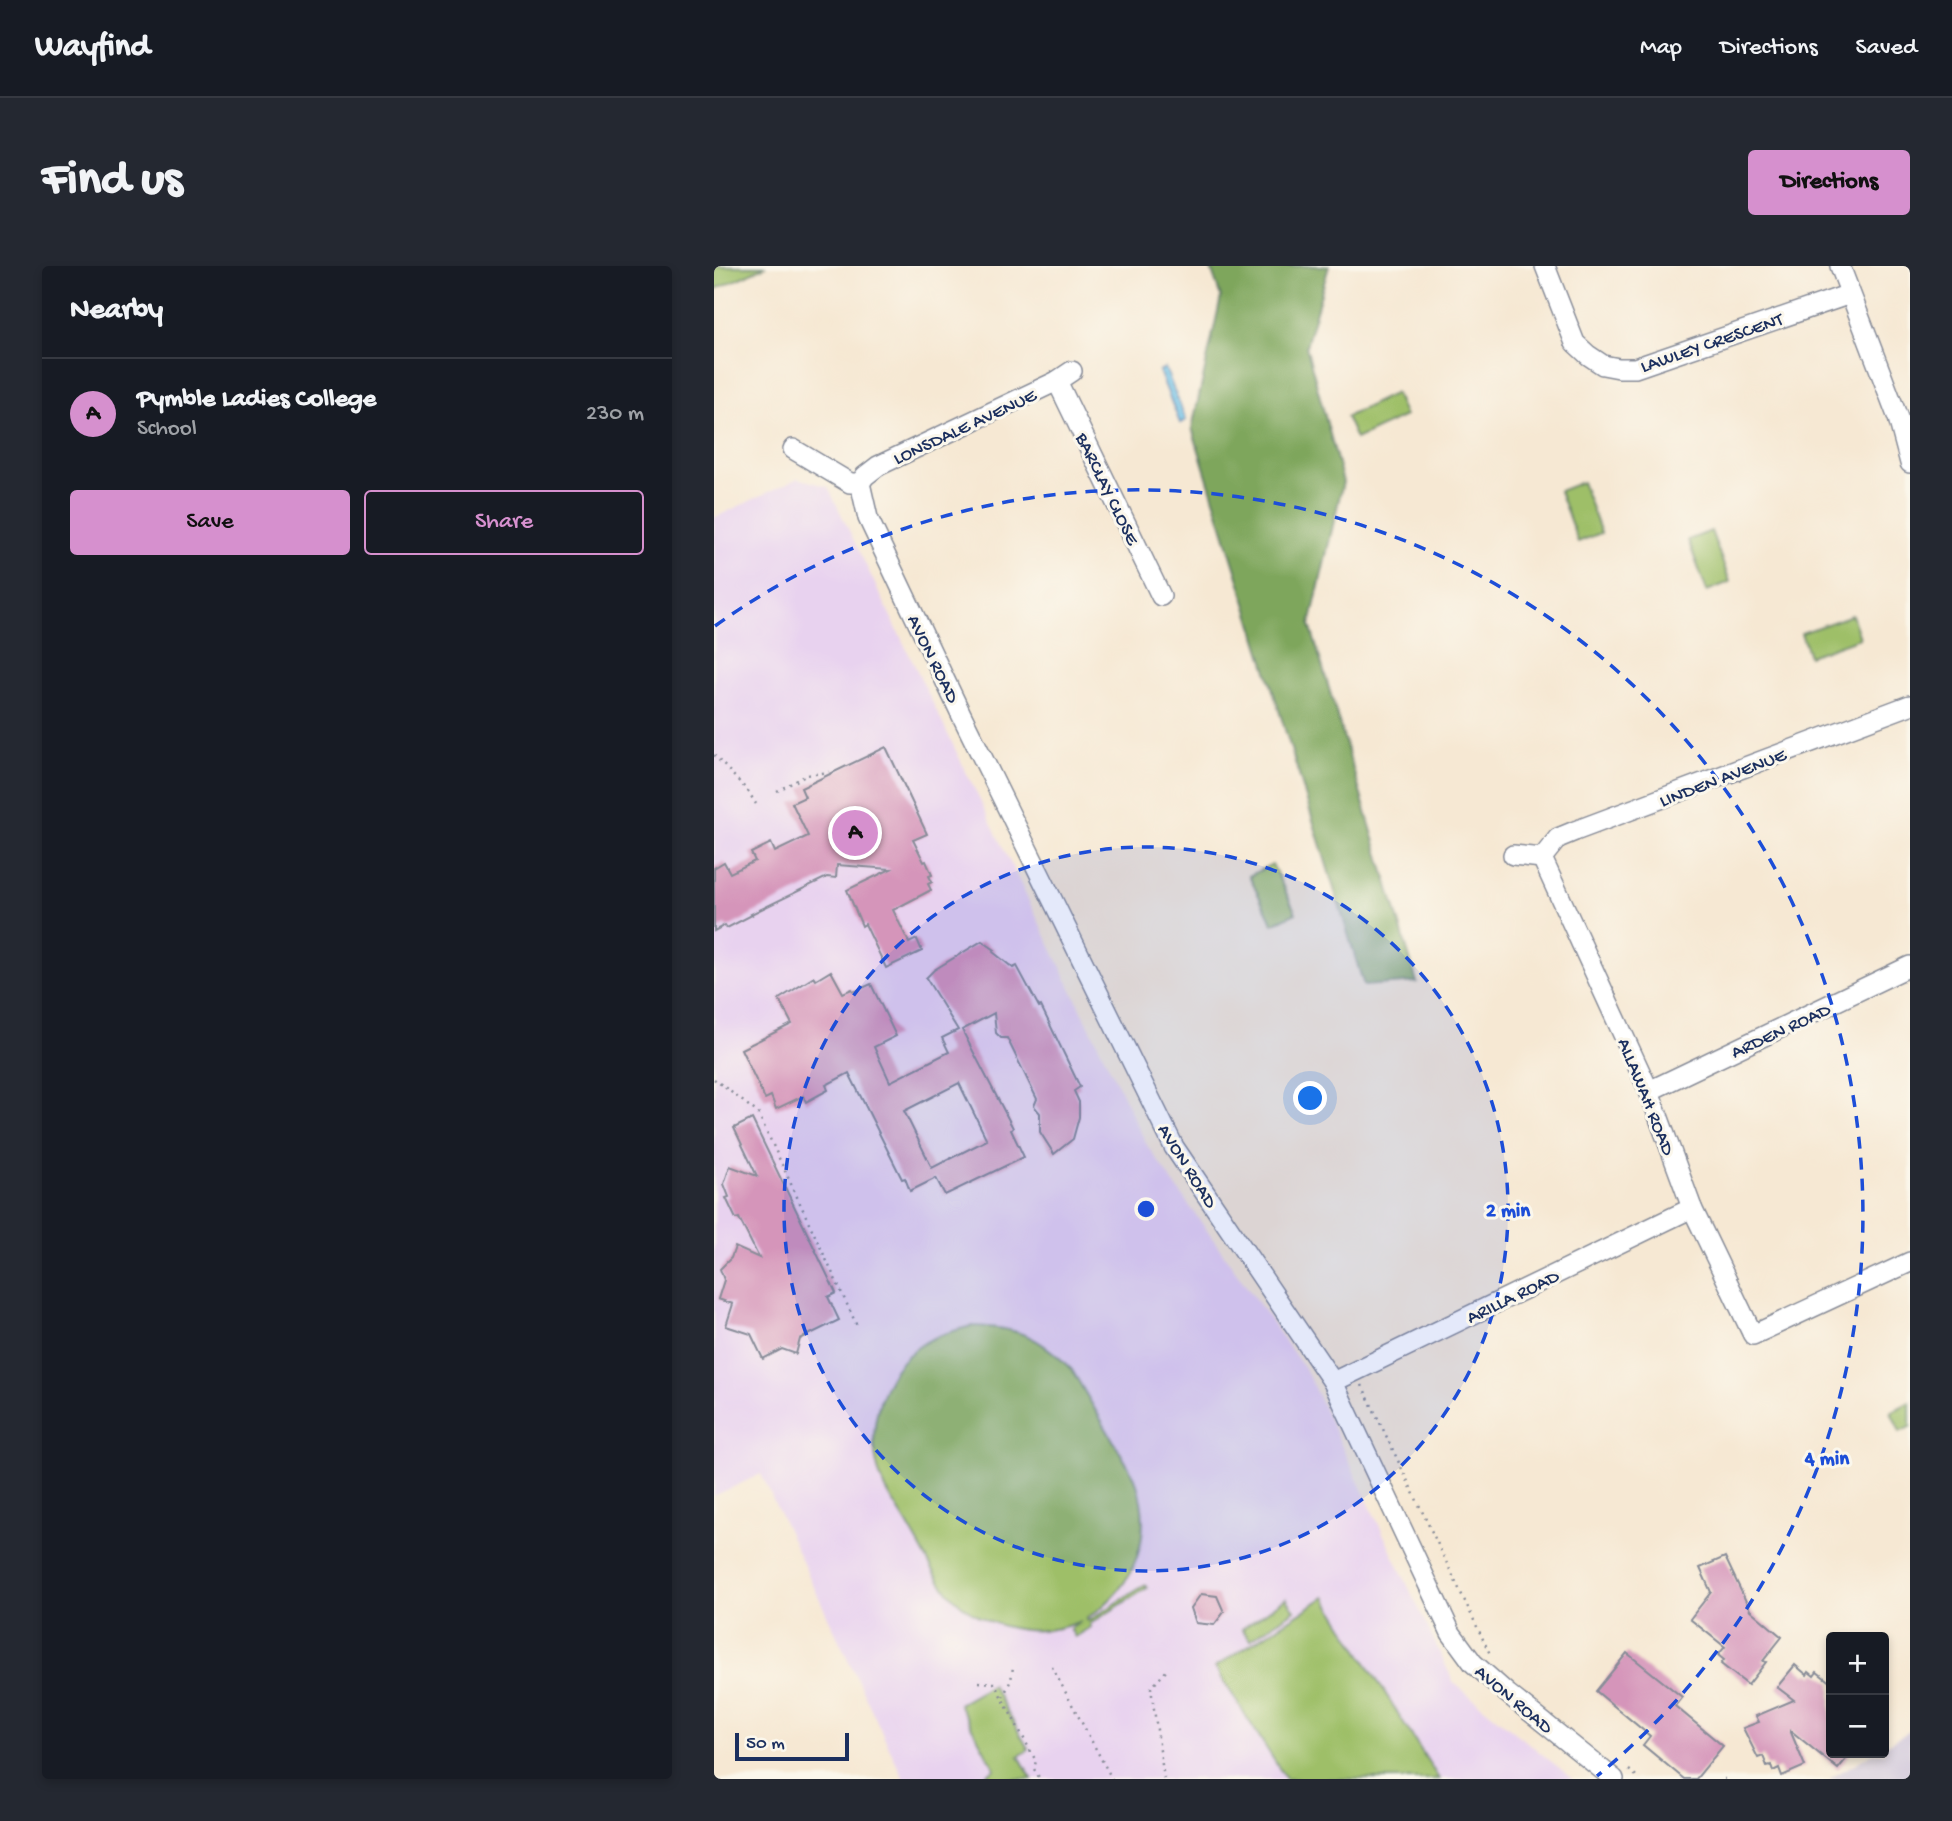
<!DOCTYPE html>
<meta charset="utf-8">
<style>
:root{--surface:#171b24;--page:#242831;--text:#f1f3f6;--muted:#9ea1a6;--line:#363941;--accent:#d690ce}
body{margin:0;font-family:"Gochi Hand",sans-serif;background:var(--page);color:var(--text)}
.controls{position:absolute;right:21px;bottom:21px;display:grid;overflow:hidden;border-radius:7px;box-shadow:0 4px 10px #0003}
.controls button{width:63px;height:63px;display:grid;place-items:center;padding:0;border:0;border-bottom:2px solid var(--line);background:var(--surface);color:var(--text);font:35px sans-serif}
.scale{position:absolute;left:21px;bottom:18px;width:114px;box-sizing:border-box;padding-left:7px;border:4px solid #1b2f5e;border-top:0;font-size:19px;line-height:24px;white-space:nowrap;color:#1b2f5e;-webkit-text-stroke:5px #fbf7ec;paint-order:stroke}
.you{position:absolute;left:597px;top:833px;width:24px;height:24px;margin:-18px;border:5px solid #fff;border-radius:50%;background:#1a73e8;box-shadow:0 0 0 10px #1a73e833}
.badge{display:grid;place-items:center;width:46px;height:46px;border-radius:50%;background:var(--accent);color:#111;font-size:23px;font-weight:700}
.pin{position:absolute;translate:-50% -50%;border:4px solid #fff;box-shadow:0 2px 7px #0006}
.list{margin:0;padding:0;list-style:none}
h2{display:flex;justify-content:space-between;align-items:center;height:91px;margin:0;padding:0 28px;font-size:30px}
h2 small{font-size:23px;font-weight:400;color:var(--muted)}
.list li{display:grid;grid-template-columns:46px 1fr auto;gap:21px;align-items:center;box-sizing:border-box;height:112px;padding:0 28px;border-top:2px solid var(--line)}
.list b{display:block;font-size:26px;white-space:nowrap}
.list p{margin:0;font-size:23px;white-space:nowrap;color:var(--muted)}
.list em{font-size:23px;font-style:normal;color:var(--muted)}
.actions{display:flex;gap:14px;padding:21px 28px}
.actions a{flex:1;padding:16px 0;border:2px solid var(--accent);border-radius:7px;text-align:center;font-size:24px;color:var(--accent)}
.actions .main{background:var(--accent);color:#111}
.map{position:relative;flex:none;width:1196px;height:1513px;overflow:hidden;border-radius:7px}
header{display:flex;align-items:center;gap:42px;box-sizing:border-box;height:98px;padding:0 35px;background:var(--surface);border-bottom:2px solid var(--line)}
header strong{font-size:33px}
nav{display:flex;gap:38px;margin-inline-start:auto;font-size:24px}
.intro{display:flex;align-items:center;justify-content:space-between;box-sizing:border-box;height:168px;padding:0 42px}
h1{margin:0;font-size:49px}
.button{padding:18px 32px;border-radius:7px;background:var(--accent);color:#111;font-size:24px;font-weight:700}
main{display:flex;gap:42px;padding:0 42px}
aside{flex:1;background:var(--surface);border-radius:7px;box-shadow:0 4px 10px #0003}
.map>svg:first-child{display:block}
</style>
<header>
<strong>Wayfind</strong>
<nav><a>Map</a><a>Directions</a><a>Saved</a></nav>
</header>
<div class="intro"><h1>Find us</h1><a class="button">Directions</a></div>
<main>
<aside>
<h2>Nearby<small></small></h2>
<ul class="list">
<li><span class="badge">A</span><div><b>Pymble Ladies College</b><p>School</p></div><em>230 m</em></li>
</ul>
<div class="actions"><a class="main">Save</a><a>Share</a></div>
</aside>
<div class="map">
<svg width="1196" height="1513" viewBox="0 0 1196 1513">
<rect width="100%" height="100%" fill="#fbf7ec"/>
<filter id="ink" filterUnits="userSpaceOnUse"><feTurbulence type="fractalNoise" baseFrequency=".0143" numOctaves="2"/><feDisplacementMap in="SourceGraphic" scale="14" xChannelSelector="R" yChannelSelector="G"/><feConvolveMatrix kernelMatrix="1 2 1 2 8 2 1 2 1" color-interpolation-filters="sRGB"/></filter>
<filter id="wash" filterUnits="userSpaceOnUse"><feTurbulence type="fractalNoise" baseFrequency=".00686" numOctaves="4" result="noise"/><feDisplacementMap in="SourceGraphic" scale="28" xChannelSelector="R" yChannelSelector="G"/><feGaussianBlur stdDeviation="1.57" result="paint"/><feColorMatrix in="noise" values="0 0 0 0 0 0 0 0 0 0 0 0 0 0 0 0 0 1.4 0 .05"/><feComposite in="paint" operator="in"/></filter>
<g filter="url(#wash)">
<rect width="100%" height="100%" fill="#f6e8d3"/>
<!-- built -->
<polygon fill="#e8d2ef" points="84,212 114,221 434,881 592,1105 740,1417 859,1513 190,1513 47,1208 0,1230 0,252"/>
<!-- industrial -->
<polygon fill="#c9bfd8" points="1196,1465 1196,1513 1115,1513 1159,1487 1170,1487 1170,1480"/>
<!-- green -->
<g fill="#9ebf68" stroke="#5c7763" stroke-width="2">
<polygon points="0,0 52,0 0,24"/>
<polygon points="681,127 691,150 642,173 632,151"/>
<polygon points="868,216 887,267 864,276 845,225"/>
<polygon points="997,265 1016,316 993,325 974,274"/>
<polygon points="1138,349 1146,372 1095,390 1087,367"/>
<polygon points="558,598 582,647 559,658 535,610"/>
<path d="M257 1060C304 1061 325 1070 358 1104L421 1212C441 1270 422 1320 372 1353L374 1355 431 1319 433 1322 376 1358 377 1361 361 1371 356 1363 367 1355C318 1376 260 1361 228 1318 216 1301 207 1281 196 1263 187 1246 170 1225 165 1207 152 1162 166 1106 207 1079 222 1069 240 1065 257 1060Z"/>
<polygon points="1196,1136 1196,1161 1186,1166 1177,1146"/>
<polygon points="611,1331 725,1513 572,1513 501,1401"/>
<polygon points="572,1332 581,1344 536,1374 528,1363"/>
<polygon points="278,1419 315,1484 305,1490 318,1513 274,1513 272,1509 281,1503 245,1438"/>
</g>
<!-- forest -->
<polygon fill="#7ea65c" stroke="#4c6a5d" stroke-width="2" points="496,0 615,0 592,80 629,216 596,359 703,716 650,720 478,162 507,31"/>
<!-- water -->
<polygon fill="#6dc2ea" stroke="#4478a4" stroke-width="2" points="451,102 472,154 466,157 445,105"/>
<g id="blocks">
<!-- building -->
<g fill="#d595ba" fill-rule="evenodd">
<polygon points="172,481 213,568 199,574 210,596 212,595 218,609 215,610 218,616 214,618 217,624 179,644 195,677 203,673 208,685 172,702 151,658 148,660 133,624 177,603 123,599 122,612 113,611 37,648 38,649 13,662 11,659 0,665 0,602 10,596 16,607 41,595 37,587 57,577 61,586 94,570 78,537 91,531 87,522"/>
<path d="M268 675 281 684 279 686 299 702 303 700 325 741 327 740 366 821 360 825 365 836V851L359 873 340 888 326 866V847L320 840 323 833 293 772H287L282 767 280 747 248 764 299 862 297 864 310 891 231 929 222 912 196 925 191 912 188 913 135 807 112 819 114 824 92 836 89 830 62 843 57 830 51 833 27 783 78 758 65 733 100 711 102 714 117 705 129 727 138 723 140 726 157 718 182 770 160 781 176 816 235 786 228 772 244 764 212 712 220 704ZM245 817 273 874 218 902 190 845Z"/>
<polygon points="38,853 122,1027 114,1031 125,1054 86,1073 82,1088 68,1083 49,1093 37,1068 12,1060 19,1038 4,1033 10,1014 6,1003 17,992 21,981 45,992 25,952 22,953 12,932 15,931 10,918 16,900 43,910 20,862"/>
<polygon points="1011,1291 1036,1344 1068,1371 1049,1395 1052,1396 1034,1419 1007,1398 1010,1394 1004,1389 1011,1381 976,1353 997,1326 986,1302"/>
<polygon points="487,1328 503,1330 510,1346 500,1359 482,1357 477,1342"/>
<polygon points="913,1387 968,1431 961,1440 1009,1480 982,1513 970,1513 929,1479 936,1470 882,1425"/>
<polygon points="1081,1399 1093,1409 1095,1406 1100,1410 1103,1406 1117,1417 1117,1487 1137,1487 1124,1503 1076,1464 1091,1500 1068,1510 1065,1502 1059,1505 1057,1499 1053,1500 1049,1490 1044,1492 1029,1462 1045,1456 1042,1450 1080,1434 1063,1421"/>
</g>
</g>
</g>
<g filter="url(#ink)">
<use href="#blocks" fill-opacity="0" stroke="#888c98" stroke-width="2"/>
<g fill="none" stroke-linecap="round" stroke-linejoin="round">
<!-- minor casing -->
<g stroke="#888c98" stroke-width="22">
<g id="minor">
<polyline points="831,0 861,77 874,89 889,99 905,102 921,102 1136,28"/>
<polyline points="1126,0 1184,152 1196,197"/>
<polyline points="343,115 447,330"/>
<polyline points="79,183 136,217 146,217"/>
<polyline points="146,217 154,252 247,448 460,881 619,1116 737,1367 759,1397 794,1428 900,1513"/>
<polyline points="146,217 151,210 164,200 343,115 358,105"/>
<polyline points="799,589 828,592"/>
<polyline points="828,592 935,825 978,942 1039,1069 1196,996"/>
<polyline points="828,592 844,572 861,565 1196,439"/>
<polyline points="935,825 1196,700"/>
<polyline points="619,1116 978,942"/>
</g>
</g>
<!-- path -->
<g stroke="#888c98" stroke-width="2.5" stroke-dasharray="2 5" stroke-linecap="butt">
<polyline points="0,489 34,525 42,538"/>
<polyline points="63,525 93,509 116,506"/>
<polyline points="0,813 44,847 144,1062"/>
<polyline points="648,1119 776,1388"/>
<polyline points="338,1401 398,1513"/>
<polyline points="265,1416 280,1417 322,1495 320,1503 326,1513"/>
<polyline points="289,1431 297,1414 299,1401"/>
<polyline points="915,1504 926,1513"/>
<polyline points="450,1513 437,1422 454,1403"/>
<polyline points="1010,1513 1011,1513"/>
</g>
<!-- minor -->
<use href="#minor" stroke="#fff" stroke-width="19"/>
</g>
</g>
<!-- distance rings -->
<circle cx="432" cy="943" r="362" fill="#1d4ed8" fill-opacity=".12"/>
<g fill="none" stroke="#1d4ed8" stroke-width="3.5" stroke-dasharray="12 9">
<circle cx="432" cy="943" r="362"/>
<path d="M1 360A725 725 0 0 1 883 1510"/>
</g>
<g text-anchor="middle" stroke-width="6" stroke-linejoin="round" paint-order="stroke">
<!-- street labels -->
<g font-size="19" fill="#1b2f5e" stroke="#fbf7ec">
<text transform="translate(997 75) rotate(-19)" y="7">LAWLEY CRESCENT</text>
<text transform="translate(250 159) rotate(-25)" y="7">LONSDALE AVENUE</text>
<text transform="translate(395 222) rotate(64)" y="7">BARCLAY CLOSE</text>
<text transform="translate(221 392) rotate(64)" y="7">AVON ROAD</text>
<text transform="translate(1008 510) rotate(-21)" y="7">LINDEN AVENUE</text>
<text transform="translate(1066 763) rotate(-25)" y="7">ARDEN ROAD</text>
<text transform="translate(934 830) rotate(68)" y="7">ALLAWAH ROAD</text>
<text transform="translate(475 899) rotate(58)" y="7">AVON ROAD</text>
<text transform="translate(798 1029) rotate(-26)" y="7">ARILLA ROAD</text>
<text transform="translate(801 1432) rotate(40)" y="7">AVON ROAD</text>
</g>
</g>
<circle cx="432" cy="943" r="10" fill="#1d4ed8" stroke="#fbf7ec" stroke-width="3.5"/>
<g font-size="21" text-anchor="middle" font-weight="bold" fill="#1d4ed8" stroke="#fbf7ec" stroke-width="6" stroke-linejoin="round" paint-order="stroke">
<text x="794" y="950">2 min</text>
<text x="1113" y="1198">4 min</text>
</g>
</svg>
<div class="controls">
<button>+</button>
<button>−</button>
</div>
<div class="scale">50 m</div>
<div class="you"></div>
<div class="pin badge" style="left:141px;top:567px">A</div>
</div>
</main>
